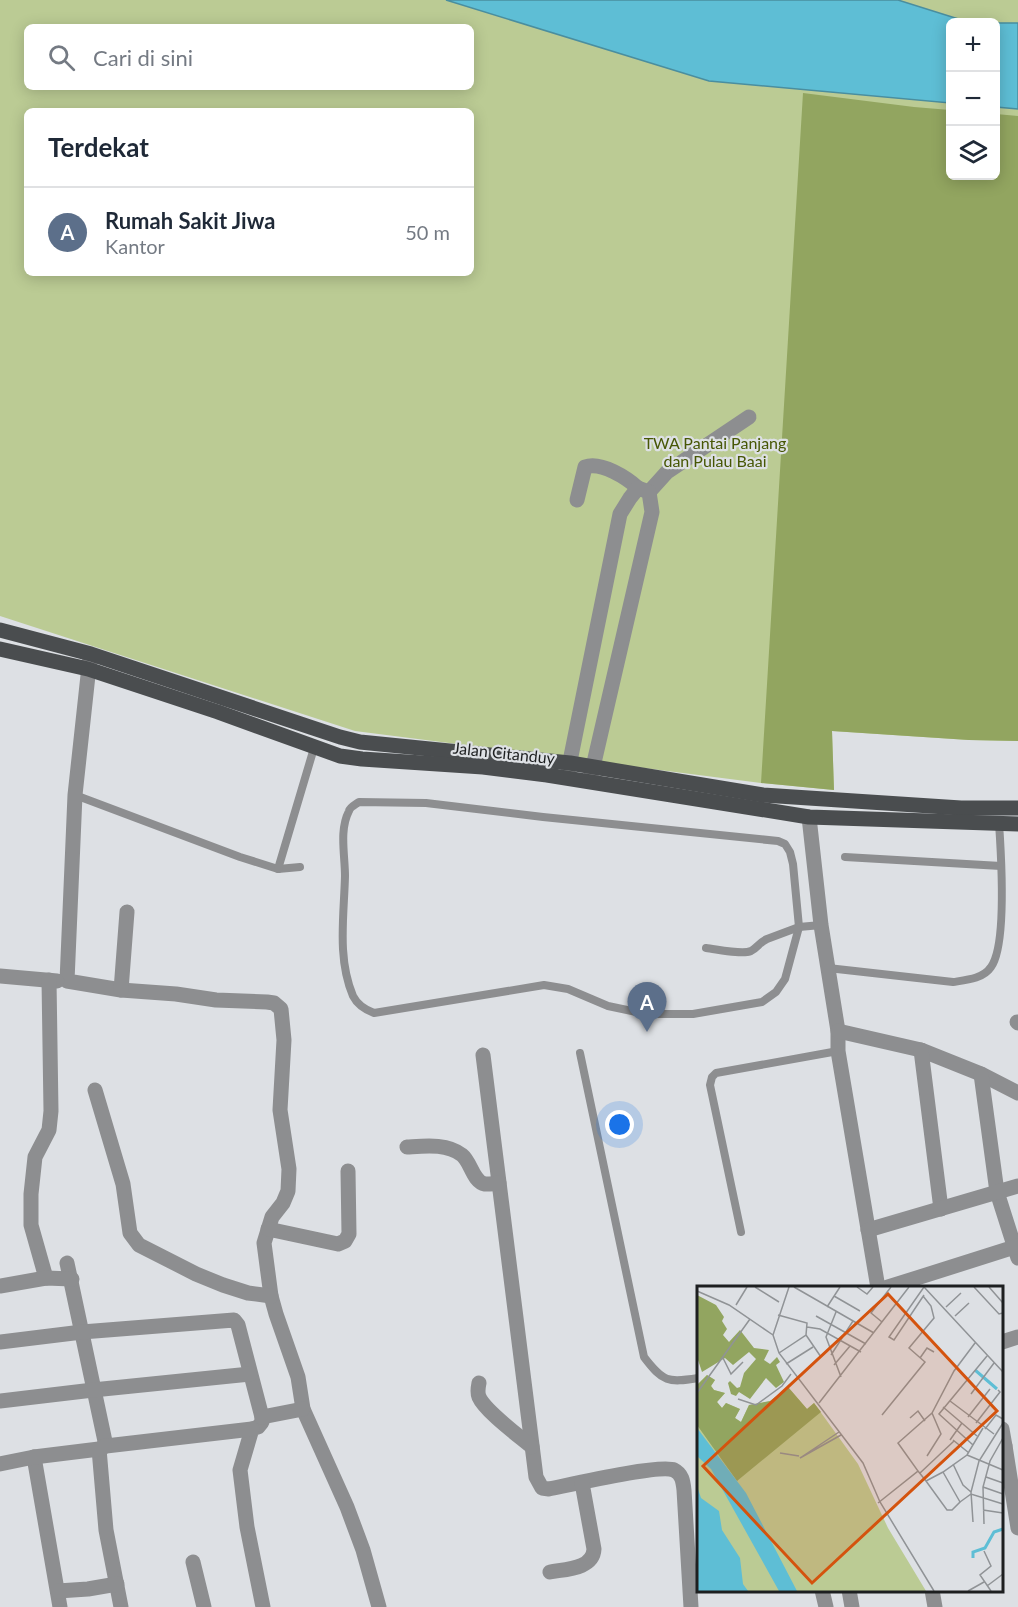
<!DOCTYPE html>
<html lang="id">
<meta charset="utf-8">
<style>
:root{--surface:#fff;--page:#f2f2f3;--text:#1f2937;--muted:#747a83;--line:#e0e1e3;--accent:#9d4ebf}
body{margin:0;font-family:Lato,sans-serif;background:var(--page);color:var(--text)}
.controls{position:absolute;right:18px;top:18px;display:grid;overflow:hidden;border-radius:9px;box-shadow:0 3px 15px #0003}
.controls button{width:54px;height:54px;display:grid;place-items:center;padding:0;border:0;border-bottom:2px solid var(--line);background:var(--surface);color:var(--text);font:30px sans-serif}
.you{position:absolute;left:620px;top:1125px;width:21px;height:21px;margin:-15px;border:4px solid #fff;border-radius:50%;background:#1a73e8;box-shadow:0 0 0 9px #1a73e833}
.badge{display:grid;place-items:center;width:39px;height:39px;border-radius:50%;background:var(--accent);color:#fff;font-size:20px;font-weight:700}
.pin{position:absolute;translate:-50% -50px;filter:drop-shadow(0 2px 3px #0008)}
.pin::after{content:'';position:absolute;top:32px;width:21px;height:18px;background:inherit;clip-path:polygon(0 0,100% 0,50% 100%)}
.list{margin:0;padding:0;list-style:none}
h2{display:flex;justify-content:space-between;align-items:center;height:78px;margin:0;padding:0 24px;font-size:26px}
h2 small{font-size:20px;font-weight:400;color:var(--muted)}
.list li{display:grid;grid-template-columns:39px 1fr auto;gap:18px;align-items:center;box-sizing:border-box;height:90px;padding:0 24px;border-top:2px solid var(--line)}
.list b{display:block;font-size:22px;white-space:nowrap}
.list p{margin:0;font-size:20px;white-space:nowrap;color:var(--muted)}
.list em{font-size:20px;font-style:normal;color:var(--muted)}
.icon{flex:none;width:33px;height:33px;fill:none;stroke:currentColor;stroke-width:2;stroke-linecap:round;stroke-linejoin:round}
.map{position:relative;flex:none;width:1018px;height:1607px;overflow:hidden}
.search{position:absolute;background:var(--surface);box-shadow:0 3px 15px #0003;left:24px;top:24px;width:450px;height:66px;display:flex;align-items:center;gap:15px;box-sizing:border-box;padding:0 21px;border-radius:9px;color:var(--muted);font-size:22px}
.panel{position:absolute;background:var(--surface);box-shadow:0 3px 15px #0003;left:24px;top:108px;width:450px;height:168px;border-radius:9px}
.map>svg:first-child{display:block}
</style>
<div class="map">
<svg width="1018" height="1607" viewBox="0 0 1018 1607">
<rect width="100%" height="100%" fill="#dde0e4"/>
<!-- green -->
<path fill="#bbcb94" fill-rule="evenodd" d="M0 0H1018V741L969 740 832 731 834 790 761 783 355 731 0 616ZM950 22H996V176H950ZM27 27H471V87H27ZM27 111H471V273H27Z"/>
<!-- forest -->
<polygon fill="#92a560" points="803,93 914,107 950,110 950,176 996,176 996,114 1018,116 1018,741 969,740 832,731 834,790 761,783"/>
<!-- water -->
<g fill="#5ebed5" stroke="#4a8e9f" stroke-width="1.5">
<polygon points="446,0 898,0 968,22 950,22 950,103 709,81"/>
<polygon points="996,23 1018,23 1018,109 996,107"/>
</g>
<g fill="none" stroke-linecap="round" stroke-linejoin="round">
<!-- service -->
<g stroke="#8d8e90" stroke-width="8">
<polyline points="75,795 240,857 278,869 300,867"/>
<path d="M359 802 426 803 543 817 778 841 785 844 790 852 793 864 799 927 785 979 776 992 762 1002 693 1014H646L608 1006 568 989 544 985 374 1013C366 1010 357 1004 353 996 337 958 344 916 345 876 345 855 339 830 349 811 350 807 355 805 359 802Z"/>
<polyline points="845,857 1001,866"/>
<polyline points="278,869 314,748"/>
<path d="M706 948C716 949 742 955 751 951 757 948 760 942 767 939L799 927 821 925"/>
<path d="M828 968 953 982C966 980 983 979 991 967 1007 945 1001 852 999 823"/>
<path d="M580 1053 644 1357C663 1382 668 1383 698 1378"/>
<polyline points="741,1232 710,1085 712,1077 716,1073 838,1051"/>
</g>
<!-- minor -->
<g stroke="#8d8e90" stroke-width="15">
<polyline points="649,492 667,472 749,417"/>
<path d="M577 500 585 467C601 461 627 478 638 488"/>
<polyline points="90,657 75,795 67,981 121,990 176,994 216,1000 267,1002 274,1003 281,1009 284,1040 280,1110 289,1169 288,1191 283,1203 272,1217 264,1243 271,1296 276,1314 298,1377 303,1409 347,1507 363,1550 379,1607"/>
<polyline points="567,776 620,514 630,498 638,488 649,492 652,512 590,780"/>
<polyline points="809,817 821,925 838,1031 838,1051 878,1288"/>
<polyline points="0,976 57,981"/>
<polyline points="121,990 127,912"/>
<polyline points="1017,1022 1018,1023"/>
<polyline points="838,1031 921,1050 981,1074 1018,1093"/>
<polyline points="921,1050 941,1209"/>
<path d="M483 1055 536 1477 542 1488 549 1489C569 1485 660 1464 674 1470 682 1474 683 1481 684 1490L691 1607"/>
<polyline points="981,1074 997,1192 1018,1258"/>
<polyline points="95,1090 123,1184 130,1233 139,1245 196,1274 223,1285 248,1293 271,1296"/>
<path d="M407 1147C424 1146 447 1143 462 1155 471 1162 473 1182 485 1184 489 1184 495 1184 499 1183"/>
<polyline points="268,1229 338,1244 345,1241 349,1234 348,1171"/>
<polyline points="868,1230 1018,1186"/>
<polyline points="67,1263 106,1446"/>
<polyline points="46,1278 31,1225 31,1194 35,1157 49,1130 51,1111 49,980"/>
<polyline points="0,1286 46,1278 72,1279"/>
<polyline points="885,1288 1018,1246"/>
<polyline points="0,1342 82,1332 234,1320 238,1325 262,1417 262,1422 258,1427 252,1429 240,1470 247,1527 263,1607"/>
<polyline points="1002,1342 1018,1337"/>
<path d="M479 1383C478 1388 477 1392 479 1397 485 1411 519 1436 532 1447"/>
<polyline points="0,1401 93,1390 250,1374"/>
<polyline points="262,1417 303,1409"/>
<polyline points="1002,1429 1005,1446"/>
<polyline points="1002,1447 1005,1446 1018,1528"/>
<polyline points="99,1449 106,1530 121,1607"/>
<polyline points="34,1457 60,1607"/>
<polyline points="0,1464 34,1457 99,1449 106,1446 252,1429"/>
<polyline points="193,1562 204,1607"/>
<path d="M550 1572C566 1569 593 1569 594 1549L582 1483"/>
<polyline points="822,1590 826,1607"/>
<polyline points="849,1590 852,1607"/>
<polyline points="932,1590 935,1607"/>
<polyline points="58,1591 88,1589 117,1584"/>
</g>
<!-- primary -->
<g stroke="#4a4d4f" stroke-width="15">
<polyline points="0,630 91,654 340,737 360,742 570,763 763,795 961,808 1018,808"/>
<polyline points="0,649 88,669 218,712 340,756 362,759 483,767 547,775 809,817 1018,824"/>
</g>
</g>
<g text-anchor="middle" stroke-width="4.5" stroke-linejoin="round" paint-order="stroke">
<!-- park labels -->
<g font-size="16" fill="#475705" stroke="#dde0e4">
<text x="715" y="449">TWA Pantai Panjang<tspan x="715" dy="18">dan Pulau Baai</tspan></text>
</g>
<!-- street labels -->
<g font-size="16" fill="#1d1f20" stroke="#dde0e4">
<text transform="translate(504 753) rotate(6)" y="6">Jalan Citanduy</text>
</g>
</g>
<!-- overview -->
<g transform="translate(697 1286)">
<rect width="306" height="306" fill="#dde0e4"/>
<path d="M10 89 18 94 14 100 17 104 28 107 20 116 25 122 29 117 43 123 38 132 44 136 52 119 74 115 91 101 110 123 117 117 161 178 191 242 229 305H0V99Z" fill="#bbcb94"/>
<path d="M0 9 19 19 27 31 25 35 30 43 26 49 32 56 43 44 57 62 72 64 67 74 73 78 80 71 83 76 79 79 87 96 79 102 69 92 53 113 42 106 39 110 34 108 31 97 33 95 40 102 43 101 47 87 59 73 52 66 36 79 28 72 5 86 0 71ZM10 89 18 94 14 100 17 104 28 107 20 116 25 122 29 117 43 123 38 132 44 136 52 119 73 115 91 101 110 123 117 117 124 126 40 195 0 139V99Z" fill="#92a560"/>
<path d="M0 142 49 207 100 305H82L14 183 0 170ZM0 200 4 212 22 225 25 244 43 272 46 298 51 305H0Z" fill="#5ebed5"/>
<path fill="none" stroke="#5ebed5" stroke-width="3" d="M278 84 300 103M276 272V266L288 262 297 246 306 243"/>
<path fill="none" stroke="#909396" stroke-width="1.5" d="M58 1 82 16M92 1 76 49 82 67 166 177 183 216 237 305M97 1 177 47M160 1 170 8 176 1M227 1 306 86M277 1 302 28 306 27M292 1 306 17M0 5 32 19 76 49M227 9 197 54 192 51 227 1M137 10 163 25M39 19 50 1M130 21 143 1M249 21 264 7M139 26 129 51 144 91M81 29 110 37 109 49 82 67M119 30 169 58M258 30 272 17M185 36 174 27 194 1M110 41 123 43 164 66M109 49 124 71M134 69 156 35M26 72 34 88 46 76M223 72 230 62 237 66M89 78 116 61M137 79 153 60M0 107 53 33M274 108 297 77M41 113 59 119 85 100 94 88M253 115 297 148M122 117 212 1M246 121 280 150M185 129 228 76 212 62 237 32 234 20 226 10M271 131 293 103M213 132 221 125 228 135M279 137 303 106 301 104M288 143 299 129 306 133M142 146 103 172 144 149M253 154 265 137M256 154 272 167M276 159 242 128 290 70M83 167 102 170M270 169 306 184M230 170 244 148 235 127M256 178 266 199 274 206M221 185 229 195 246 186 270 169 286 142M223 187 257 155M289 191 306 197M229 195 250 224H255L263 216 246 186M286 201 306 208M263 216 274 208 306 218M181 217 221 185 201 157 235 127 257 85 278 57M286 224 306 227M276 236 274 206 282 175 306 137M287 238 286 201 293 175 306 152M287 265 294 280 283 289 294 305M290 300 306 288M271 305 287 296"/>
<path fill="#d4530e" fill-opacity="0.15" stroke="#d4530e" stroke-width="3" d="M191 8 300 125 115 297 6 180Z"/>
<rect width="306" height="306" fill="none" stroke="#1d1f20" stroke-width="3"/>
</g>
</svg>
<div class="controls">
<button>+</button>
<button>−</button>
<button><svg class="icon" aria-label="layers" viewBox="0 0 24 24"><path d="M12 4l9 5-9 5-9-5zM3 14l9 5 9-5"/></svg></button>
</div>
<div class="you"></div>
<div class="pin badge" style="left:647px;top:1032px;background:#5c6f8a">A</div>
<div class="search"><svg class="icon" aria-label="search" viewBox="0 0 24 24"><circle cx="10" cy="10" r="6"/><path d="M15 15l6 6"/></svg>Cari di sini</div>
<section class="panel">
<h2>Terdekat<small></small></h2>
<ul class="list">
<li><span class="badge" style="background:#5c6f8a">A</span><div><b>Rumah Sakit Jiwa</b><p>Kantor</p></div><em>50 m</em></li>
</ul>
</section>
</div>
